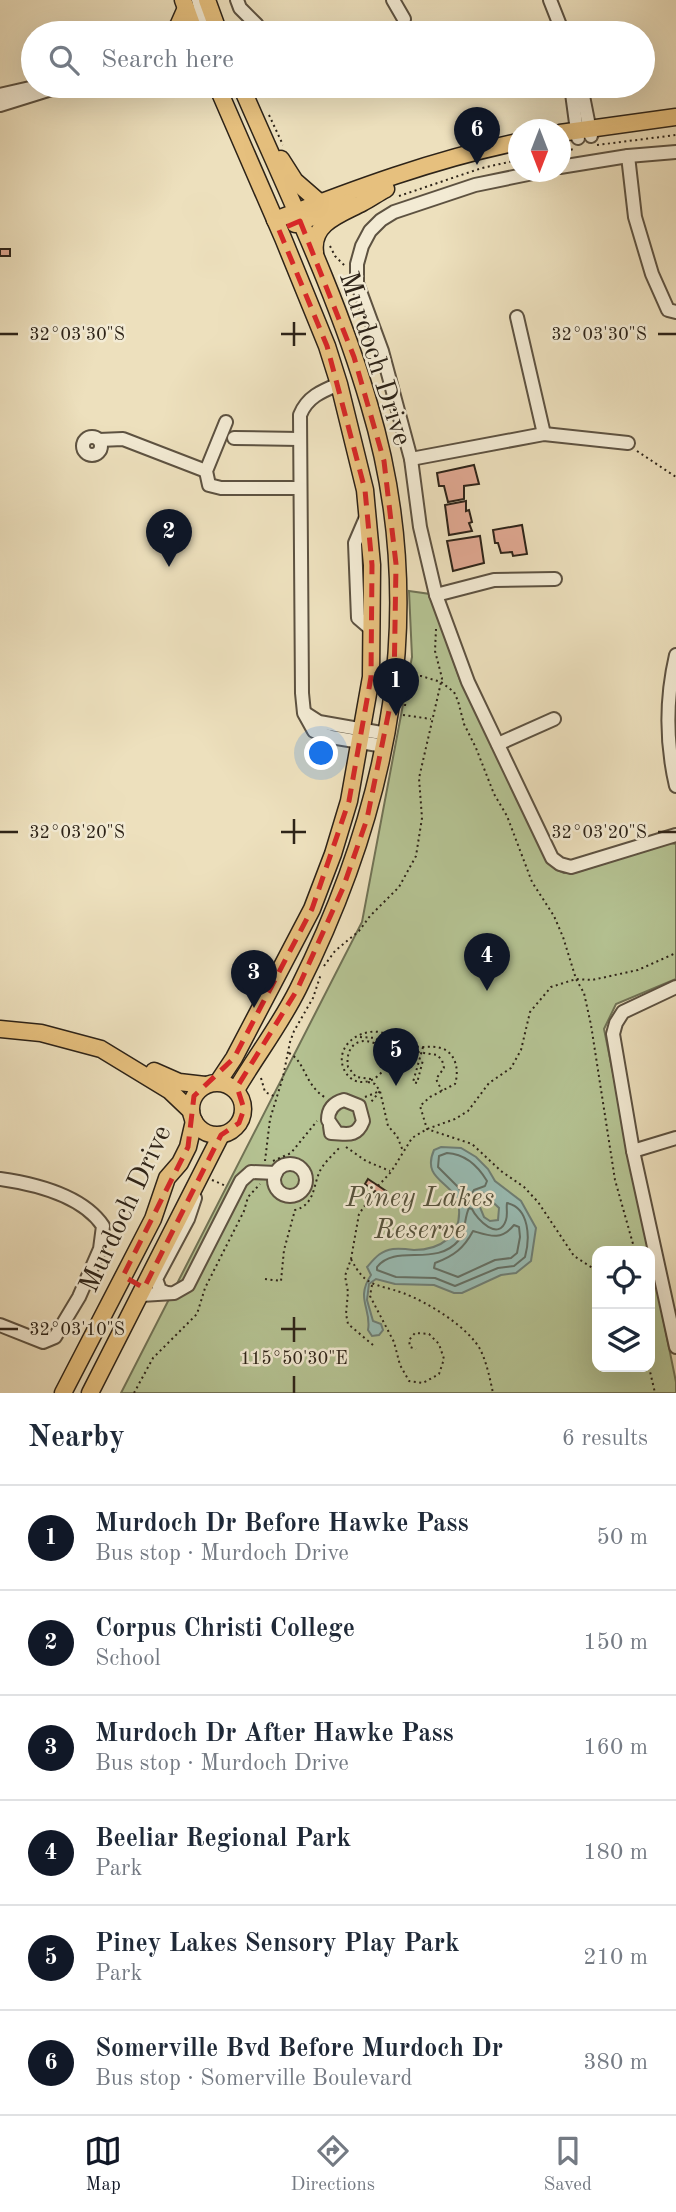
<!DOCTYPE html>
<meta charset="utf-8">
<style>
:root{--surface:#fff;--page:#f6f6f7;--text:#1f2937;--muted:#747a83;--line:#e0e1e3;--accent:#111827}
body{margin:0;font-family:"Old Standard TT",serif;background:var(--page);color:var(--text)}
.controls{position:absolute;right:21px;bottom:21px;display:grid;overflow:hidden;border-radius:14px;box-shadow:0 7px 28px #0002}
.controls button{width:63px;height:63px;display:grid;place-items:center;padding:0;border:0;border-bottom:2px solid var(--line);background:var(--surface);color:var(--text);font:35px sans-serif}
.compass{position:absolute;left:508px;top:119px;width:63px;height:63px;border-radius:50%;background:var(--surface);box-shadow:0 7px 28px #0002;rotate:180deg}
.you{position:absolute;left:322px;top:754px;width:24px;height:24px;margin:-18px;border:5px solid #fff;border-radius:50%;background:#1a73e8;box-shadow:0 0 0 10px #1a73e833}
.badge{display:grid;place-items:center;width:46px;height:46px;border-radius:50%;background:var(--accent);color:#fff;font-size:23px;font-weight:700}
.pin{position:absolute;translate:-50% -58px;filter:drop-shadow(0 2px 4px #0008)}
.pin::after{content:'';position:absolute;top:37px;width:24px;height:21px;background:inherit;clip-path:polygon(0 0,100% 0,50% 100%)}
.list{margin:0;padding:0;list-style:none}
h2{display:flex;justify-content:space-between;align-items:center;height:91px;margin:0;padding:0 28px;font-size:30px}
h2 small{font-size:23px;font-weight:400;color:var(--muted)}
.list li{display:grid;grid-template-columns:46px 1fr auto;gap:21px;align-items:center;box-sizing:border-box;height:105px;padding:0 28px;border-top:2px solid var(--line)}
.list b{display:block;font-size:26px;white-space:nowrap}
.list p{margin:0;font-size:23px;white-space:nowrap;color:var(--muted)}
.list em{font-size:23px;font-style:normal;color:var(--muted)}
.icon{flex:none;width:38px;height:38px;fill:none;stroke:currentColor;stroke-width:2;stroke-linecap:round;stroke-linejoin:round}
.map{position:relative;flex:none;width:676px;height:1393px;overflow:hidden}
.search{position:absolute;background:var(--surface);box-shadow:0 7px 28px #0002;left:21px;right:21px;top:21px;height:77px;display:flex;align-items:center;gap:18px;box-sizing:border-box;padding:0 24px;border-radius:38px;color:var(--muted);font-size:26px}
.sheet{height:721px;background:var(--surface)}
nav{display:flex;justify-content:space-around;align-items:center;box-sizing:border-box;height:98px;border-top:2px solid var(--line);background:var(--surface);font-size:19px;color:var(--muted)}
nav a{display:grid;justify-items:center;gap:4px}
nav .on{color:var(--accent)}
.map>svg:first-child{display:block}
</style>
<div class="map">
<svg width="676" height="1393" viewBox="0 0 676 1393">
<rect width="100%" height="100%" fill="#ede0bd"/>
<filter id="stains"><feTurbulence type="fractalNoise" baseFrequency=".00286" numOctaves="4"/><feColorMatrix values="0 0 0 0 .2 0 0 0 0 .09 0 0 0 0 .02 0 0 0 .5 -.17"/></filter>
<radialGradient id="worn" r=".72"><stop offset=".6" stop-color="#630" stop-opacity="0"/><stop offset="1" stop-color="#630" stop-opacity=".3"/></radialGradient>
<!-- green -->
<polygon fill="#b5c393" stroke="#717356" stroke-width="2" points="409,591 430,594 460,680 555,869 564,873 574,873 670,843 676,844 676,979 616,1004 604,1029 649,1251 597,1251 597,1367 650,1367 650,1254 676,1382 676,1393 121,1393 362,922 412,657"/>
<!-- water -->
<path fill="#99bdb5" stroke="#6e7f76" stroke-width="2" fill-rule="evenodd" d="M441 1147 461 1148 476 1157 488 1169 495 1181 521 1201 536 1228 531 1261 516 1273 501 1275 462 1293H454L434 1285 395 1284 376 1279 369 1284 367 1300 373 1321 381 1324 383 1330 379 1335 372 1336 368 1330C372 1309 355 1299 371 1275L367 1267C375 1258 380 1251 393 1249 399 1248 407 1249 414 1250 440 1250 461 1236 459 1209 457 1181 420 1182 434 1150ZM483 1193 499 1208 498 1220 490 1221 484 1217 477 1200 478 1195Z"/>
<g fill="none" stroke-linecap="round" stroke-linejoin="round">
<!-- shore -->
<g stroke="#637066" stroke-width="2">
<path d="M447 1153C465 1154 478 1166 487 1181L485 1186 474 1190 468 1199 465 1198 458 1187 438 1167 439 1156Z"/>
<path d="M507 1203C530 1208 530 1239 525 1257L514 1266 498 1268 455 1286 435 1278 396 1277 377 1270V1267C396 1243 436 1268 459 1240 466 1231 464 1218 469 1208L472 1209C477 1220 499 1242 506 1220 508 1214 506 1208 507 1203Z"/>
<path d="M514 1225 519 1227 520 1237 517 1253 511 1258 495 1260 458 1277 434 1268 435 1263C454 1256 464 1248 473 1231 490 1236 501 1241 514 1225Z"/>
</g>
</g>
<!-- building -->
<g fill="#e0a892" stroke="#2d2318" stroke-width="2">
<rect x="0" y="249" width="10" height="7"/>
<polygon points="474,465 479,484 464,486 464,499 448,502 444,486 439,486 437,473"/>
<polygon points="466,501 466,511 469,510 472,522 469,523 472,531 449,535 445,505"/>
<polygon points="522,525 527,554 513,556 512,552 501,553 498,543 495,543 493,530"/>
<polygon points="480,536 484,563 453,571 447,541"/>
<polygon points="368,1179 386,1191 382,1196 365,1184"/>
</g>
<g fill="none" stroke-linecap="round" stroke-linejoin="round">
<!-- minor casing -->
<g stroke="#5d5241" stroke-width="16">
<g id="minor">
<path d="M198 0C201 11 204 22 200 33"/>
<polyline points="237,0 240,8 257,25"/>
<polyline points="393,0 404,19"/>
<polyline points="550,0 563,33"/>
<polyline points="571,86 578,138"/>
<polyline points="581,86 591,136"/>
<polyline points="0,95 30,88"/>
<polyline points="0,105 61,86"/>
<polyline points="628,156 635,217 652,274 668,310 676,312"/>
<polyline points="560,167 628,156 676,152"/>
<polyline points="538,172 475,185 394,212 381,220 370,231 362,246 357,264 357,283 382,351 411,459 420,527 436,595 468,682 552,858 560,864 571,867 676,835"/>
<polyline points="517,317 544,434"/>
<path d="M339 384C322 391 307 397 300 415L302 693 304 713 314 731 331 737 384 746"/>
<polyline points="226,422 206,471 209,485 221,488 300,488"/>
<circle cx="92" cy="446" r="9"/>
<polyline points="234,438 299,439"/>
<polyline points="99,440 123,439 206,471"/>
<polyline points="411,459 544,434 628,443"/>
<polyline points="367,515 355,543 358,618 372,630"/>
<polyline points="436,595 494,580 555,579"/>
<path d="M676 655C666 698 666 743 676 786"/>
<polyline points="305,713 319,722 387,734"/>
<polyline points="498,744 554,719"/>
<polyline points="676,987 623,1012 616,1023 613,1034 633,1151 676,1347"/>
<path d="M330 1126 331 1133C345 1133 356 1139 363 1121L359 1106 344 1100C333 1103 328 1110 328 1120L337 1133"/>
<polyline points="633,1151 676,1138"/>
<circle cx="290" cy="1180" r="16"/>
<path d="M0 1179C35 1184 82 1195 103 1226L100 1249 79 1297 55 1337 43 1342 0 1325"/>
<polyline points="167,1293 160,1290 156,1279 188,1219 195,1198"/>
<polyline points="141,1295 174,1293 188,1285 241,1181 251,1172 276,1173"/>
</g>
</g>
<!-- major casing -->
<g stroke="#2d2318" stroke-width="19">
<g id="major">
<polyline points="183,0 195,33"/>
<polyline points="207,0 219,33"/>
<polyline points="171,33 178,26 186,8"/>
<polyline points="217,86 283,238 327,346 339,384 365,490 372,565 371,677 349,801 333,854 312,909 234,1058 218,1082"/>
<polyline points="560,133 676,117"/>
<polyline points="281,159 295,181 318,201"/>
<path d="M275 220C354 189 435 159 518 142"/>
<polyline points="295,224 349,202"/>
<path d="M315 252C311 223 341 214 362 203 370 199 378 193 386 189"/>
<polyline points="0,1029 41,1033 101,1049 170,1091 191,1111"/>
<polyline points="154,1071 179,1082 205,1085"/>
<circle cx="217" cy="1109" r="26"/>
<path d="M236 1090C256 1056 280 1025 298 989 391 803 430 607 369 404 337 294 286 190 241 86"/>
<polyline points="63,1393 153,1219 167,1178 180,1163 188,1147 194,1121"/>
<polyline points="90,1393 221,1135"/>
</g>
</g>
<!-- path -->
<g stroke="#2d2318" stroke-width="2" stroke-dasharray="2 3.5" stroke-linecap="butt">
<polyline points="269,115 283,145"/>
<polyline points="597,145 676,135"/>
<polyline points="560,152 574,149"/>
<polyline points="399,196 482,168 518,160"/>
<polyline points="330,246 335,256 345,266"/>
<polyline points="637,451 676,477"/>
<polyline points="409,676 421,676 441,682 454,692 458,701 464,724 476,748 494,794 507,816 532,882 554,916 563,937 576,979 584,993 591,1025 615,1180 635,1251"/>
<polyline points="405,706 409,670"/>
<polyline points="403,715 431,719"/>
<polyline points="324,966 335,951 359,931 370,916 399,887 416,856 422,818 419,778 442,678 435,651 436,629"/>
<polyline points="360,1037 375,1038 385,1045"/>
<path d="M388 1052C390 1079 354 1096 343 1067 336 1045 360 1029 379 1032 390 1034 399 1040 409 1045 419 1049 431 1045 441 1048 457 1053 459 1072 455 1084L430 1097 420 1106 427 1129 472 1144 501 1171 524 1187 538 1202 574 1256 597 1271"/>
<path d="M289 1053C306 1062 304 1085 326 1098"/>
<polyline points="261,1078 265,1092 276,1097"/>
<path d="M371 1079 356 1077 348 1067C345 1049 356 1036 374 1043L381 1051 392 1048 437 1055 442 1060 444 1068 436 1079 442 1091"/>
<polyline points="368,1082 375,1084 380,1091 388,1126 397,1136 403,1151"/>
<polyline points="365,1097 380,1091 371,1102"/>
<polyline points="346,1147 366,1161 390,1171"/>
<polyline points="265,1161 270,1119 283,1077 290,1042 294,1031 313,998 321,974"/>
<polyline points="273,1161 291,1153 317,1121"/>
<polyline points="212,1180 226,1186"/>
<polyline points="378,1186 391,1172 412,1138 427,1129 455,1119 468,1111 489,1083 511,1068 521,1050 530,1012 551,987 576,979 592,980 638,970 676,953"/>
<path d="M351 1259C366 1288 375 1283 403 1293 427 1302 469 1327 481 1351 487 1364 490 1379 493 1393"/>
<path d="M265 1279 281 1281 284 1250 295 1210C314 1205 313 1188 319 1173 323 1163 334 1154 341 1146"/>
<polyline points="372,1285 370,1296 394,1342 400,1365 409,1381 423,1383 439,1374 444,1359 439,1344 429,1334 415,1333 409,1340 410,1347 416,1349"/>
<polyline points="373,1345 348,1324 346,1314 348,1292 345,1276 351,1259 359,1214 375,1191"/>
<polyline points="649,1367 655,1393"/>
<polyline points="134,1393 153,1358 197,1314 205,1288 244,1211 248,1197 260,1184"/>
</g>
<!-- minor -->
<use href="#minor" stroke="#f3ebd4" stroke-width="12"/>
<!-- major -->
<use href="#major" stroke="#e6c07e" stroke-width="16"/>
<!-- path-bridge -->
<g stroke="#2d2318" stroke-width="2" stroke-dasharray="2 3.5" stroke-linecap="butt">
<polyline points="385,1045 388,1052"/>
<polyline points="423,1047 413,1082 417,1083 423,1060"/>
</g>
</g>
<!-- marked area -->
<path fill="none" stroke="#d62828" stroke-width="5" stroke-dasharray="14 9" stroke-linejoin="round" d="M300 221 354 357 384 461 396 564 394 686 367 819 343 888 297 990 237 1087 244 1109 239 1123 221 1135 144 1288 123 1276 188 1147 194 1096 234 1058 312 909 349 801 371 677 372 565 365 490 327 346 279 230Z"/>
<!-- ticks -->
<path fill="none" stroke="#2d2318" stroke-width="2.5" d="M294 322V346M0 334H18M281 334H306M658 334H676M294 819V844M0 832H18M281 832H306M658 832H676M294 1317V1342M0 1329H18M281 1329H306M294 1376V1393"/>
<g text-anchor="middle" stroke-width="5" stroke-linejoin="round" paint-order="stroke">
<!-- street labels -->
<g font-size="28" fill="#2d2318" stroke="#f3ebd4">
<text transform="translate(377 358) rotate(72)" y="10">Murdoch Drive</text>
<text transform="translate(124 1208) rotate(-65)" y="10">Murdoch Drive</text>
</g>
<!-- park labels -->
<g font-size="28" font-style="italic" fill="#56533d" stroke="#f3ebd4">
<text x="420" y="1206">Piney Lakes<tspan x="420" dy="32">Reserve</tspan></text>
</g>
</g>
<g font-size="18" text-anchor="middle" fill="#2d2318" stroke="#f3ebd4" stroke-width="5" stroke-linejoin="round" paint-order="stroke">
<text x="599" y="340">32°03'30"S</text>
<text x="77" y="340">32°03'30"S</text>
<text x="77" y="838">32°03'20"S</text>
<text x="599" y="838">32°03'20"S</text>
<text x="77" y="1335">32°03'10"S</text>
<text x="294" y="1364">115°50'30"E</text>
</g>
<rect width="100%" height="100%" filter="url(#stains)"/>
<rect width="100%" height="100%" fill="url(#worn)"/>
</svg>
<div class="controls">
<button><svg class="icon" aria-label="locate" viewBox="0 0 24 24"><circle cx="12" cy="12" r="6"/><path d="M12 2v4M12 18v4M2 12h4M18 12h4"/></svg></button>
<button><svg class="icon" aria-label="layers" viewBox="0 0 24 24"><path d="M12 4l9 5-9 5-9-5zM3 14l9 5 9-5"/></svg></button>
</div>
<svg class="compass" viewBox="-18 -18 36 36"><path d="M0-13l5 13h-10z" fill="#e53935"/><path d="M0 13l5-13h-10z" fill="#747a83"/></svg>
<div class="you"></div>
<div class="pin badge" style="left:396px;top:716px">1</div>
<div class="pin badge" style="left:169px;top:567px">2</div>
<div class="pin badge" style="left:254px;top:1008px">3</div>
<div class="pin badge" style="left:487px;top:991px">4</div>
<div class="pin badge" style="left:396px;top:1086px">5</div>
<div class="pin badge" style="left:477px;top:165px">6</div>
<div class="search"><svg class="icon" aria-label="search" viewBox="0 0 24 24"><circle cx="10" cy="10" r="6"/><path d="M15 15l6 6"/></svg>Search here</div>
</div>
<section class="sheet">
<h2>Nearby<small>6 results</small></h2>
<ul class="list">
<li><span class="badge">1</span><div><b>Murdoch Dr Before Hawke Pass</b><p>Bus stop · Murdoch Drive</p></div><em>50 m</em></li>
<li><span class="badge">2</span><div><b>Corpus Christi College</b><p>School</p></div><em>150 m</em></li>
<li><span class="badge">3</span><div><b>Murdoch Dr After Hawke Pass</b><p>Bus stop · Murdoch Drive</p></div><em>160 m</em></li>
<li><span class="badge">4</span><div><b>Beeliar Regional Park</b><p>Park</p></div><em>180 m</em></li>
<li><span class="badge">5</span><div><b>Piney Lakes Sensory Play Park</b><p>Park</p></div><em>210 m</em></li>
<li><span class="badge">6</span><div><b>Somerville Bvd Before Murdoch Dr</b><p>Bus stop · Somerville Boulevard</p></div><em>380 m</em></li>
</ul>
</section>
<nav>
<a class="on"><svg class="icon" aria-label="map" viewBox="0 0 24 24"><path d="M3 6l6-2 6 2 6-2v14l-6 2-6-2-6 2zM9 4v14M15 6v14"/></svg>Map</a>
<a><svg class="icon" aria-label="directions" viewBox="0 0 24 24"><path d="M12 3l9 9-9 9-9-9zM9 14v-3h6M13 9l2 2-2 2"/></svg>Directions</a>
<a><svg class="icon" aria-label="saved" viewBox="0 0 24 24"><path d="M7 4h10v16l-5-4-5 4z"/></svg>Saved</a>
</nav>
